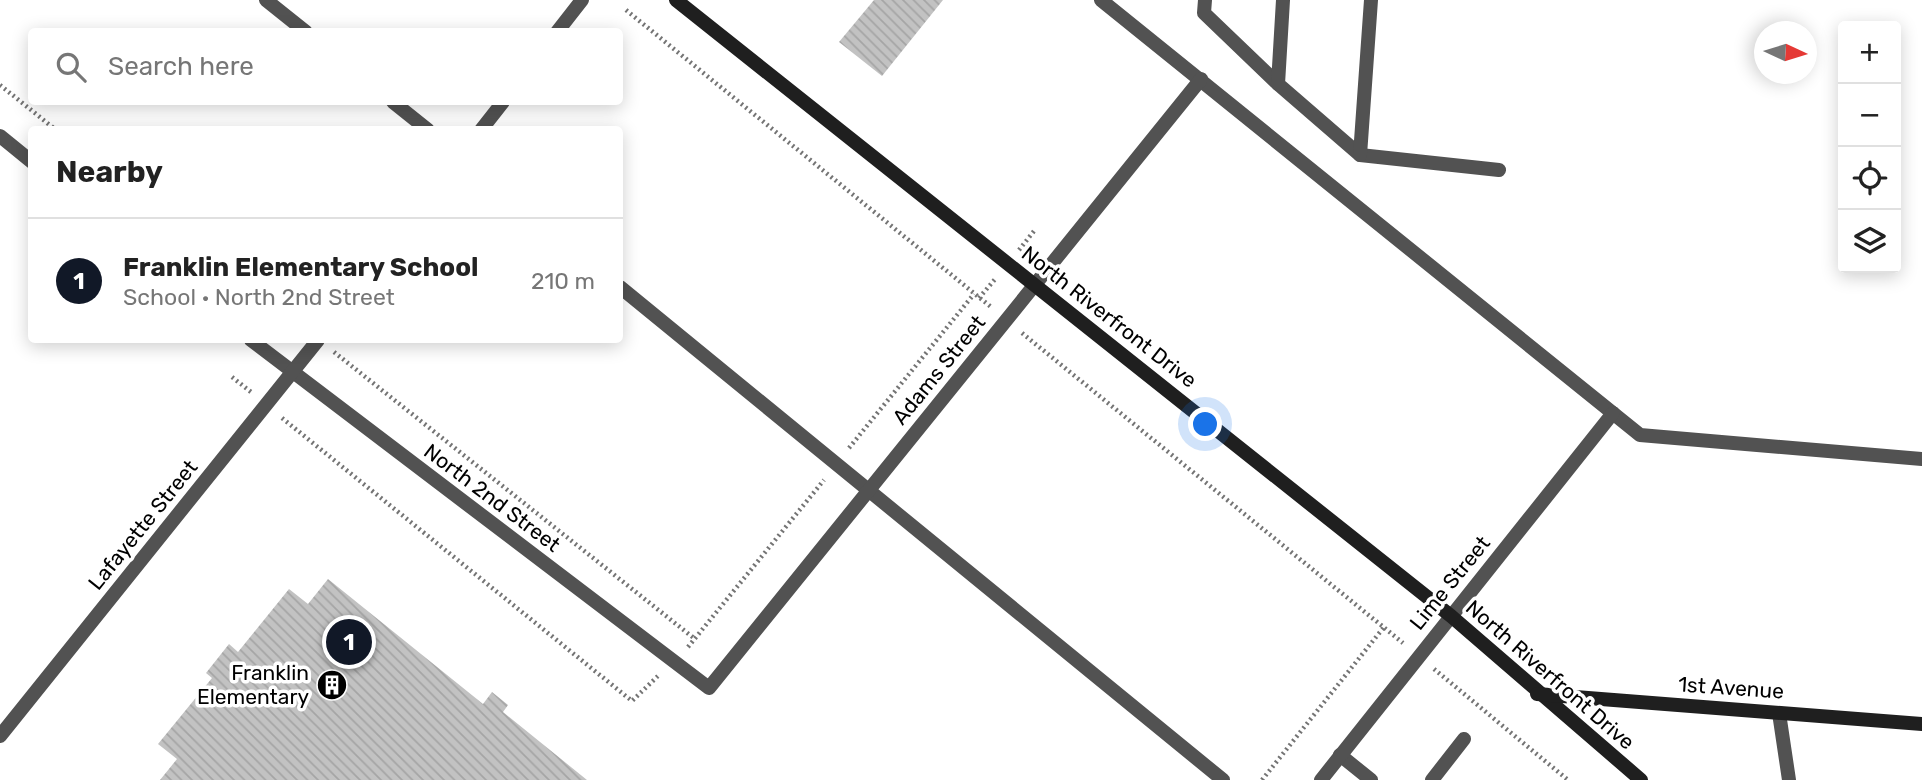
<!DOCTYPE html>
<meta charset="utf-8">
<style>
:root{--surface:#fff;--page:#f6f6f6;--text:#222;--muted:#767676;--line:#e0e0e0;--accent:#111827}
body{margin:0;font-family:Rubik,sans-serif;background:var(--page);color:var(--text)}
.controls{position:absolute;right:21px;top:21px;display:grid;overflow:hidden;border-radius:7px;box-shadow:0 4px 18px #0003}
.controls button{width:63px;height:63px;display:grid;place-items:center;padding:0;border:0;border-bottom:2px solid var(--line);background:var(--surface);color:var(--text);font:35px sans-serif}
.compass{position:absolute;left:1754px;top:21px;width:63px;height:63px;border-radius:50%;background:var(--surface);box-shadow:0 4px 18px #0003;rotate:94deg}
.you{position:absolute;left:1206px;top:425px;width:24px;height:24px;margin:-18px;border:5px solid #fff;border-radius:50%;background:#1a73e8;box-shadow:0 0 0 10px #1a73e833}
.badge{display:grid;place-items:center;width:46px;height:46px;border-radius:50%;background:var(--accent);color:#fff;font-size:23px;font-weight:700}
.pin{position:absolute;translate:-50% -50%;border:4px solid #fff;box-shadow:0 2px 7px #0006}
.list{margin:0;padding:0;list-style:none}
h2{display:flex;justify-content:space-between;align-items:center;height:91px;margin:0;padding:0 28px;font-size:30px}
h2 small{font-size:23px;font-weight:400;color:var(--muted)}
.list li{display:grid;grid-template-columns:46px 1fr auto;gap:21px;align-items:center;box-sizing:border-box;height:126px;padding:0 28px;border-top:2px solid var(--line)}
.list b{display:block;font-size:26px;white-space:nowrap}
.list p{margin:0;font-size:23px;white-space:nowrap;color:var(--muted)}
.list em{font-size:23px;font-style:normal;color:var(--muted)}
.icon{flex:none;width:38px;height:38px;fill:none;stroke:currentColor;stroke-width:2;stroke-linecap:round;stroke-linejoin:round}
.map{position:relative;flex:none;width:1922px;height:780px;overflow:hidden}
.search{position:absolute;background:var(--surface);box-shadow:0 4px 18px #0003;left:28px;top:28px;width:595px;height:77px;display:flex;align-items:center;gap:18px;box-sizing:border-box;padding:0 24px;border-radius:7px;color:var(--muted);font-size:26px}
.panel{position:absolute;background:var(--surface);box-shadow:0 4px 18px #0003;left:28px;top:126px;width:595px;height:217px;border-radius:7px}
.map>svg:first-child{display:block}
</style>
<div class="map">
<svg width="1922" height="780" viewBox="0 0 1922 780">
<defs>
<pattern id="building-back-hatch" width="6" height="6" patternUnits="userSpaceOnUse" patternTransform="scale(1.75)"><rect width="6" height="6" fill="#c2c2c2"/><path d="M-1 5l2 2M0 0l6 6M5-1l2 2" fill="none" stroke="#a5a5a5"/></pattern>
</defs>
<rect width="100%" height="100%" fill="#fff"/>
<!-- building -->
<g fill="url(#building-back-hatch)">
<polygon points="874,0 943,0 882,76 839,42"/>
<polygon points="328,579 483,704 492,692 508,705 503,712 587,780 160,780 177,759 158,744 212,678 206,673 229,644 238,652 289,589 308,604"/>
</g>
<g fill="none" stroke-linecap="round" stroke-linejoin="round">
<!-- path -->
<g stroke="#747474" stroke-width="4.5" stroke-dasharray="2 3.5" stroke-linecap="butt">
<polyline points="626,10 991,307"/>
<polyline points="0,85 56,130"/>
<polyline points="1019,250 1034,231"/>
<polyline points="979,298 996,278"/>
<polyline points="1022,333 1403,643"/>
<polyline points="334,352 695,639"/>
<polyline points="232,377 251,392"/>
<polyline points="282,418 632,701 659,675"/>
<polyline points="849,448 974,294"/>
<polyline points="688,647 824,480"/>
<polyline points="1434,669 1568,780"/>
<polyline points="1262,780 1384,627"/>
</g>
<!-- lane -->
<g stroke="#525252" stroke-width="14">
<polyline points="266,0 306,32"/>
<polyline points="1101,0 1640,435 1922,459"/>
<polyline points="1205,0 1204,13 1278,84"/>
<polyline points="1283,0 1278,84 1360,155 1499,170"/>
<polyline points="393,102 428,130"/>
<polyline points="1360,155 1371,0"/>
<polyline points="620,287 1223,780"/>
<polyline points="1779,713 1789,780"/>
<polyline points="1340,755 1371,780"/>
<polyline points="1432,780 1464,739"/>
</g>
<!-- street -->
<g stroke="#525252" stroke-width="14">
<polyline points="557,32 582,0"/>
<polyline points="481,130 503,102"/>
<polyline points="0,136 32,162"/>
<polyline points="251,340 709,688 1201,79"/>
<polyline points="0,736 318,340"/>
<polyline points="1321,780 1613,413"/>
</g>
<!-- secondary -->
<g stroke="#1f1f1f" stroke-width="14">
<polyline points="676,0 1451,616 1641,780"/>
<polyline points="1537,694 1922,724"/>
</g>
</g>
<!-- icons -->
<defs>
<g id="building-disc" transform="scale(1.575)"><circle r="9.5" fill="#000" stroke="#fff"/><path d="M-4-6H4V6H1V3H-1V6H-4ZM-2.5-4.3h1.7v1.8h-1.7ZM.8-4.3h1.7v1.8H.8ZM-2.5-1h1.7V.8h-1.7ZM.8-1h1.7V.8H.8Z" fill="#fff"/></g>
</defs>
<g fill-rule="evenodd">
<use href="#building-disc" x="332" y="685"/>
</g>
<g text-anchor="middle" stroke-width="7" stroke-linejoin="round" paint-order="stroke">
<!-- street labels -->
<g font-size="21" fill="#000" stroke="#fff">
<text transform="translate(1109 317) rotate(38)" y="7">North Riverfront Drive</text>
<text transform="translate(939 370) rotate(-51)" y="7">Adams Street</text>
<text transform="translate(492 498) rotate(37)" y="7">North 2nd Street</text>
<text transform="translate(143 525) rotate(-51)" y="7">Lafayette Street</text>
<text transform="translate(1450 583) rotate(-51)" y="7">Lime Street</text>
<text transform="translate(1550 675) rotate(41)" y="7">North Riverfront Drive</text>
<text transform="translate(1731 688) rotate(4)" y="7">1st Avenue</text>
</g>
<!-- poi labels -->
<g font-size="21" fill="#000" stroke="#fff" text-anchor="end">
<text x="309" y="680">Franklin<tspan x="309" dy="24">Elementary</tspan></text>
</g>
</g>
</svg>
<div class="controls">
<button>+</button>
<button>−</button>
<button><svg class="icon" aria-label="locate" viewBox="0 0 24 24"><circle cx="12" cy="12" r="6"/><path d="M12 2v4M12 18v4M2 12h4M18 12h4"/></svg></button>
<button><svg class="icon" aria-label="layers" viewBox="0 0 24 24"><path d="M12 4l9 5-9 5-9-5zM3 14l9 5 9-5"/></svg></button>
</div>
<svg class="compass" viewBox="-18 -18 36 36"><path d="M0-13l5 13h-10z" fill="#e53935"/><path d="M0 13l5-13h-10z" fill="#767676"/></svg>
<div class="you"></div>
<div class="pin badge" style="left:349px;top:642px">1</div>
<div class="search"><svg class="icon" aria-label="search" viewBox="0 0 24 24"><circle cx="10" cy="10" r="6"/><path d="M15 15l6 6"/></svg>Search here</div>
<section class="panel">
<h2>Nearby<small></small></h2>
<ul class="list">
<li><span class="badge">1</span><div><b>Franklin Elementary School</b><p>School · North 2nd Street</p></div><em>210 m</em></li>
</ul>
</section>
</div>
